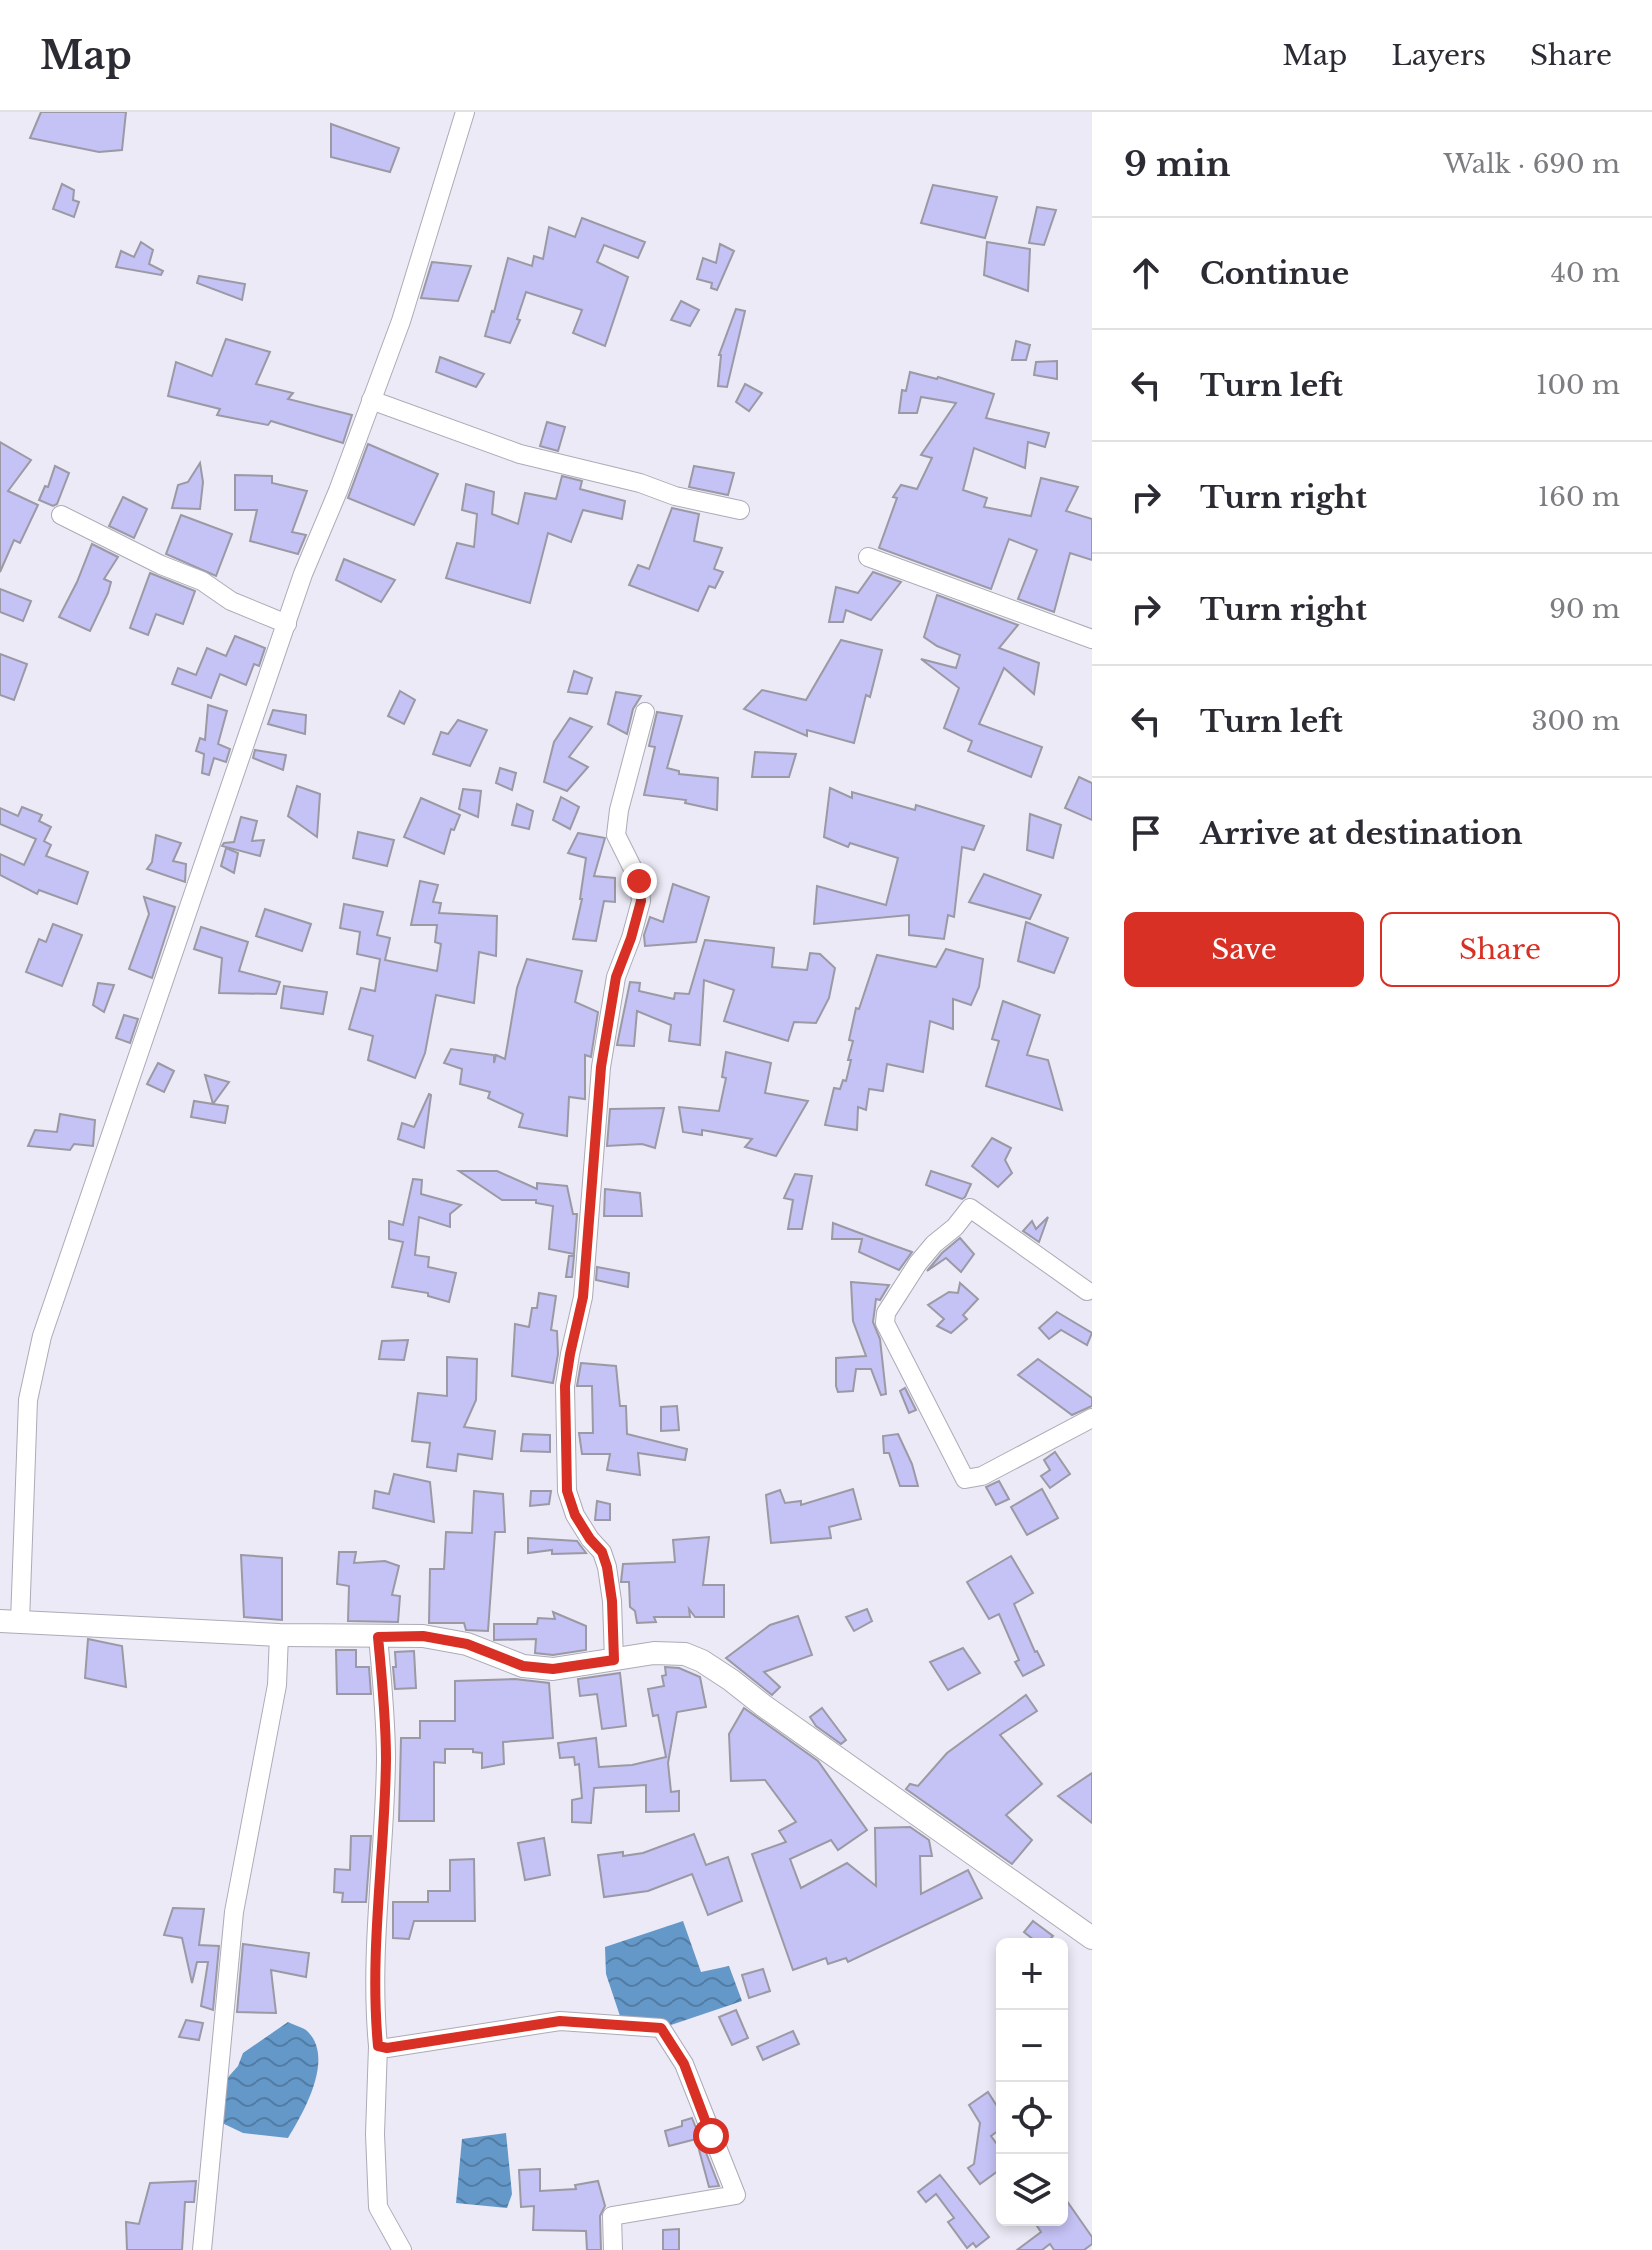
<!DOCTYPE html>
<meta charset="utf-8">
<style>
:root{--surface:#fff;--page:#f7f7f7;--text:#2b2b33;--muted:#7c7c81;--line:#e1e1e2;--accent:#d93025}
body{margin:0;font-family:"Libre Baskerville",serif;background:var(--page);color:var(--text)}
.controls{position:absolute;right:24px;bottom:24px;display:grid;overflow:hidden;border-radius:12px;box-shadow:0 4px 12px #0003}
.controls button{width:72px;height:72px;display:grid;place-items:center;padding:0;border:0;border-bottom:2px solid var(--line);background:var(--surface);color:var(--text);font:40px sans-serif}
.stop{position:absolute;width:24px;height:24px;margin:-18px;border:6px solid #d93025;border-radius:50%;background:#fff}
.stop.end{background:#d93025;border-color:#fff;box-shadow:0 2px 8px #0008}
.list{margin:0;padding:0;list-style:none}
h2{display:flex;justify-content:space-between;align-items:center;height:104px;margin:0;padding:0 32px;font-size:34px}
h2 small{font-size:26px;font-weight:400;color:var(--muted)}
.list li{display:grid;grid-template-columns:52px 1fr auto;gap:24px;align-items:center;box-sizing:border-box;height:112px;padding:0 32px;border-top:2px solid var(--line)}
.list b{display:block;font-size:30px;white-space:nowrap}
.list em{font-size:26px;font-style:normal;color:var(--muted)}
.actions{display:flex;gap:16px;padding:24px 32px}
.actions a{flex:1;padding:18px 0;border:2px solid var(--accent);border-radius:12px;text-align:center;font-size:28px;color:var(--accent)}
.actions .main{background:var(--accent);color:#fff}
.icon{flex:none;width:44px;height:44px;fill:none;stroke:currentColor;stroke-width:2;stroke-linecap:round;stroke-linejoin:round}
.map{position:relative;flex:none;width:1092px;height:2138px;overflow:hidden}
header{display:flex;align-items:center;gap:48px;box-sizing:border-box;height:112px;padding:0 40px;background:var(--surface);border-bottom:2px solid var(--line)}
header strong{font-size:38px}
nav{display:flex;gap:44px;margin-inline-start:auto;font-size:28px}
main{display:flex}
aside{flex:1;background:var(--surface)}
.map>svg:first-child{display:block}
</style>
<header>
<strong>Map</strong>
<nav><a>Map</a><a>Layers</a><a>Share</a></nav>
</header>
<main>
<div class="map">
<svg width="1092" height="2138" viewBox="0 0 1092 2138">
<defs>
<pattern id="water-waves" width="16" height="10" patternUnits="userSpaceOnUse" patternTransform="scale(2)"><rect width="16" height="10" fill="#6498c8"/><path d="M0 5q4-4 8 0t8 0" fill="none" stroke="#527ca3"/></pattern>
</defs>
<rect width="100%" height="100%" fill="#ebeaf6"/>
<!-- water -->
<g fill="url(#water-waves)">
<polygon points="683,1809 701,1860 729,1854 742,1889 668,1914 621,1907 606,1862 605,1835"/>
<path d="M288 1910C293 1913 302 1915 306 1918 336 1944 304 2000 288 2026L243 2021 220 2010 222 1972 238 1954 243 1941Z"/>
<polygon points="506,2021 512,2082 507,2096 456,2091 462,2027"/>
</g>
<!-- building -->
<g fill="#c5c2f5" stroke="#9a99a4" stroke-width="2">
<polygon points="41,0 126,0 122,38 99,40 30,26"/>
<polygon points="331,12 399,36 390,60 331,45"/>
<polygon points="62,72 74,78 73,88 79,90 74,105 53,97"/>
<polygon points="933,73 997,85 985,126 921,111"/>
<polygon points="1037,95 1056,98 1044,133 1029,131"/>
<polygon points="582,106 645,130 638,146 604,133 597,150 628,165 605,234 573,221 582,198 526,180 517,207 520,208 510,231 485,224 492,199 494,200 508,146 532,154 534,144 543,147 549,115 575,125"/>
<polygon points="141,130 153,138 149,152 163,159 161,163 116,155 121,139 134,145"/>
<polygon points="987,130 1030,137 1028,179 984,163"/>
<polygon points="720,132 734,139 717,178 711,176 712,171 697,167 703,146 716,151"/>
<polygon points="432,150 471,154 458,189 421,186"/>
<polygon points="199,164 245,172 242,188 197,171"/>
<polygon points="681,189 699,198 690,214 671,208"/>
<polygon points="736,197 745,199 727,275 718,274 721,243 719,243"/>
<polygon points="226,227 270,240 256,272 293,281 288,287 352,303 343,331 271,309 268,313 217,303 220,297 168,284 176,250 212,264"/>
<polygon points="1016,229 1030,233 1026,248 1012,248"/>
<polygon points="440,245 484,262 476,275 436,260"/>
<polygon points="1057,249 1057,267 1034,263 1036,250"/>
<polygon points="910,260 937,267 938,265 994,282 986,306 1049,321 1045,335 1028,330 1025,356 974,336 963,378 987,386 984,395 1031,404 1041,366 1078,375 1066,399 1092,407 1092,448 1070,441 1054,500 1018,487 1037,438 1009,427 991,477 879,436 897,386 893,385 901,373 917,377 932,346 921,343 956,291 921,285 917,301 899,301 902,278 906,279"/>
<polygon points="745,272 762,281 749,299 736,290"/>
<polygon points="547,310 565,315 558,339 540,334"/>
<polygon points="0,330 31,348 8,379 38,393 20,431 14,428 0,460"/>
<polygon points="368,332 438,362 414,413 348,386"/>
<polygon points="200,351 203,370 200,397 172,396 178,373 188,370"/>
<polygon points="55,354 69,361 57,392 53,394 39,388 45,374 48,375"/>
<polygon points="694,354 734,361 728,383 689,375"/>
<polygon points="235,363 272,364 272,371 307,379 292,420 306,423 298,442 250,429 257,398 235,398"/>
<polygon points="562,364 582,369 580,377 625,389 622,407 583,398 571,430 548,421 530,491 446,466 457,431 474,435 477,402 462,398 466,372 494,380 492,402 518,412 525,381 556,387"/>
<polygon points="123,385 147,397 134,426 109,414"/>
<polygon points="672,396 699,402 694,429 722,436 714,457 723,460 715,476 709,474 698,499 629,473 638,453 649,457"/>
<polygon points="181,403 232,422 216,464 166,442"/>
<polygon points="92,432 118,445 104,467 111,470 108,481 90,519 59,505 77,470"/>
<polygon points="344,447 395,468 381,490 336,468"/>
<polygon points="873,460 901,470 871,508 846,498 843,510 829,510 836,475 858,481"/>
<polygon points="150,461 195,479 183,512 156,502 148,523 130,516"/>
<polygon points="0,477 31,489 23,509 0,500"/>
<polygon points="937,483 1018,513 999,536 1039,551 1034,582 1004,556 979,612 1042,635 1031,665 968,639 972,629 944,616 959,576 921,547 956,556 960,543 937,534 924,525"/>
<polygon points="235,524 265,536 259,554 254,552 246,573 220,562 211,586 172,572 178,556 196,563 207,536 226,544"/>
<polygon points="841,528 882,538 870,585 866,583 854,631 807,618 807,624 744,597 762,578 806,588"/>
<polygon points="0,542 27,552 14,588 0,583"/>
<polygon points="574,559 592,566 587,582 568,580"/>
<polygon points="400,579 415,588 404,612 388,604"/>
<polygon points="616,580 641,584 633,597 627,622 608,612"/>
<polygon points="208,593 227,599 218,632 230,637 226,650 214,646 209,663 202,661 204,642 196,639 200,626 205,628"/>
<polygon points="273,598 306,603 305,622 268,612"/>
<polygon points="657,600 682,604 667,656 679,659 679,662 718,666 717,698 685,691 686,688 644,683 655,635 649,634"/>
<polygon points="570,606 592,615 569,645 588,655 567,679 544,670 554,630"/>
<polygon points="458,608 487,618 470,654 433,642 441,620 448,622"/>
<polygon points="255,638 286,643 283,658 253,646"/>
<polygon points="755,640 796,642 789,665 752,665"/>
<polygon points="500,656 516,661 512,678 496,671"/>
<polygon points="1079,665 1092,671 1092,708 1065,696"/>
<polygon points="297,674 320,682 317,725 288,704"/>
<polygon points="830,676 852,686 852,680 915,698 916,693 984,714 974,738 962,735 954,805 948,803 944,827 909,823 909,803 814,812 817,774 886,793 898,746 850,731 848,735 824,725"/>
<polygon points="463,677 481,679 478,705 459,697"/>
<polygon points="561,685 579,695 570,717 553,708"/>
<polygon points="421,686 460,703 454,718 451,717 444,742 404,725"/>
<polygon points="517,692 533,699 529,717 512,713"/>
<polygon points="22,695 42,703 39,709 51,715 44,729 51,733 46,744 88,760 77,792 39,778 37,782 0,763 0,742 24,753 36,727 0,712 0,696 18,704"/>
<polygon points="1030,702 1061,713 1053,746 1027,738"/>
<polygon points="241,705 257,709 252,729 264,728 260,744 222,734 224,731 234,730"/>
<polygon points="358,720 394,728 387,754 353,746"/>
<polygon points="578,721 605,726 594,764 615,766 615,790 604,789 596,829 573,827 582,787 580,787 586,746 568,741"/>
<polygon points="156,723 181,731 173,749 186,752 185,770 147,757 152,750"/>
<polygon points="226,736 238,741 234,761 221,754"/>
<polygon points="984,762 1041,783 1030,807 969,790"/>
<polygon points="420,769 438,773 433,790 441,791 439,801 497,804 496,844 479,840 474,891 436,883 425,941 415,966 368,948 373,924 349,917 361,876 375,879 380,847 357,842 360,820 340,816 344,792 383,800 377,823 390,826 385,848 437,859 441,832 435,830 437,813 411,813"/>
<polygon points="673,772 709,785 696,830 645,834 644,823 650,805 663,810"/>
<polygon points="144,785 175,795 152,866 129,857 149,802"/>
<polygon points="265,797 311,812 302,839 256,824"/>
<polygon points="1026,810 1068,826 1054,861 1018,849"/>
<polygon points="53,812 82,823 62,874 26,860 39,827 46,830"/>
<polygon points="201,815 248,830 239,859 280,870 276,882 219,881 222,846 194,837"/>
<polygon points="705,828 774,836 772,855 807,858 810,841 820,842 835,856 829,886 816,911 794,910 788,929 724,909 734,878 704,868 700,933 669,929 671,913 637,899 634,934 617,933 630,870 640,871 639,879 674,887 675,881 689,882"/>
<polygon points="946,837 983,847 979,875 971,893 953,887 953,917 930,909 923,960 887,952 883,979 869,977 866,998 858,995 857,1018 825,1013 834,976 840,977 843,968 846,969 851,948 848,948 853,929 849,928 856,896 859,897 877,843 936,855"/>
<polygon points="527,847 582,859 575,890 598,900 591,945 585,943 585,987 569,985 567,1024 519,1015 523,1002 488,986 490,980 460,972 462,957 444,951 451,937 494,943 494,951 496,943 505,947 517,876"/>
<polygon points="98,871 114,873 104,900 93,893"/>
<polygon points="284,874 327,880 323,902 281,896"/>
<polygon points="1003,889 1040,903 1027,943 1048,948 1062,998 986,974 999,929 992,927"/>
<polygon points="124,903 138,907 130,931 116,926"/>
<polygon points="726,940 771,951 765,981 808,989 776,1044 745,1035 752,1027 702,1018 702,1023 683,1020 679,995 719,999 726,966 722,965"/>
<polygon points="158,951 174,959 164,980 147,972"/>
<polygon points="205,963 229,970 213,992 228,994 225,1011 191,1005 194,989 213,992"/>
<polygon points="429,982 431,983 424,1036 398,1027 402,1011 414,1015"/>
<polygon points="664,996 655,1036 642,1032 607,1034 610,997"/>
<polygon points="60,1002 95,1008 93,1034 74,1032 70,1038 28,1034 35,1018 57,1020"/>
<polygon points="992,1026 1011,1036 1005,1048 1012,1061 998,1075 972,1054"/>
<polygon points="459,1059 497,1059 537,1077 537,1071 567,1074 573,1102 577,1102 574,1142 549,1137 553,1094 536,1091 536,1088 502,1088"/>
<polygon points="931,1059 971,1072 965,1085 962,1087 926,1073"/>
<polygon points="795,1062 812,1064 802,1117 788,1117 793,1088 784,1086"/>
<polygon points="413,1067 422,1068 421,1082 461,1093 450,1102 450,1115 419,1105 415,1143 429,1145 428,1155 456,1161 449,1190 428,1184 428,1181 392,1175 403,1130 389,1127 389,1109 403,1113"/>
<polygon points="605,1077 640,1081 642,1104 604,1104"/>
<polygon points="1048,1105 1039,1130 1023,1119 1032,1109 1036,1117"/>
<polygon points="833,1111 873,1126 912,1140 899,1158 859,1140 862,1127 832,1127"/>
<polygon points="960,1126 974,1142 961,1160 946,1146 927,1159 942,1141"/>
<polygon points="569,1144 574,1144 572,1165 566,1165"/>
<polygon points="597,1155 629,1161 628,1175 596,1168"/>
<polygon points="851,1170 889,1173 880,1188 876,1187 873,1210 880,1227 886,1282 881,1283 871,1257 856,1257 853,1279 838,1280 836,1274 836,1246 866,1244 853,1209"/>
<polygon points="960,1171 978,1187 963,1203 967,1207 951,1221 937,1214 944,1207 928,1193 949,1180 958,1181"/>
<polygon points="539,1181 556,1184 551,1218 557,1219 558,1242 553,1271 512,1264 515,1212 529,1215 532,1196 537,1196"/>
<polygon points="1057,1200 1092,1221 1087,1233 1061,1218 1049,1227 1039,1216"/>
<polygon points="408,1228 404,1248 379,1247 382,1229"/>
<polygon points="447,1245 477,1247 476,1288 464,1315 495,1319 492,1347 458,1342 456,1359 427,1355 430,1331 412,1329 418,1281 447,1284"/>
<polygon points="1038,1247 1092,1286 1092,1294 1072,1303 1018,1263"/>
<polygon points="581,1251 616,1254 620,1294 626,1294 627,1322 687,1337 685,1348 638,1341 640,1363 607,1358 610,1342 582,1342 579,1321 593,1321 592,1274 577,1274"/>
<polygon points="905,1276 916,1298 909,1301 900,1279"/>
<polygon points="677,1294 679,1318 661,1319 661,1295"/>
<polygon points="523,1322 550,1323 550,1340 521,1339"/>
<polygon points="898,1322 912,1352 918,1374 900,1374 889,1341 884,1341 883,1324"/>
<polygon points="1055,1340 1070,1362 1050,1376 1041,1364 1050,1358 1044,1348"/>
<polygon points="394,1362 430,1370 434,1410 373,1396 375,1379 389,1382"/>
<polygon points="999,1369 1009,1387 996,1393 986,1375"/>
<polygon points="853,1377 861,1407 829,1415 831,1426 771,1431 766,1383 780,1378 785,1391 801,1389 801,1393"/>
<polygon points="1042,1377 1058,1406 1027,1423 1011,1395"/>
<polygon points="474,1379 503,1382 505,1420 495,1420 488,1519 466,1518 464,1511 429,1511 430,1457 444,1457 446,1420 472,1421"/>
<polygon points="531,1379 551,1379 549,1392 530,1394"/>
<polygon points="597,1389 610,1392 610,1408 595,1408"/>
<polygon points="709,1425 703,1473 724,1473 724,1505 695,1505 689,1497 690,1505 654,1505 656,1510 637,1511 635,1499 630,1495 629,1470 621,1470 623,1452 675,1450 673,1428"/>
<polygon points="528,1426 577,1429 586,1441 552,1442 552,1438 528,1441"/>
<polygon points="339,1440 356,1440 354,1451 385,1449 399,1454 392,1483 400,1484 398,1510 348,1509 349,1474 337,1472"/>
<polygon points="241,1443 282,1446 282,1508 244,1505"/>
<polygon points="1011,1444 1033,1481 1014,1492 1035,1540 1037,1539 1044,1553 1023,1564 1015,1550 1019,1548 999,1502 989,1507 967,1470"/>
<polygon points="867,1497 872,1509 854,1519 846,1505"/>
<polygon points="553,1500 586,1514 586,1538 553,1543 535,1541 536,1527 494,1528 494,1512 537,1512 538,1506 555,1507"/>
<polygon points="798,1504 812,1543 764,1560 780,1575 772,1583 726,1546 770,1513"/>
<polygon points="88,1527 122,1534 126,1575 85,1566"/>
<polygon points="963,1536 980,1561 948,1578 930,1550"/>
<polygon points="336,1538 356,1538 356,1555 369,1555 371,1582 337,1582"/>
<polygon points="414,1539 416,1576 395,1577 393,1555 396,1555 395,1540"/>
<polygon points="665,1555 679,1556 700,1565 706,1595 677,1600 668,1651 671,1680 679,1679 679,1699 646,1700 646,1673 594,1676 591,1711 572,1710 572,1688 582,1686 579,1652 575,1653 574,1645 560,1646 558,1631 596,1626 599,1655 632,1653 666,1645 658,1603 653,1604 648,1577 664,1574 662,1564 666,1563"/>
<polygon points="620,1561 626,1614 602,1617 597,1582 580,1584 578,1567"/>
<polygon points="515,1567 549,1571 553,1626 503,1630 504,1652 482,1656 482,1641 473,1640 473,1637 445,1637 445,1651 434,1650 434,1709 399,1709 401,1626 420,1626 420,1609 455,1609 455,1569"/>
<polygon points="1026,1583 1037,1599 1000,1623 1042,1672 1006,1703 1032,1728 1012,1752 906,1677 910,1672 918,1674 947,1641"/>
<polygon points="744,1596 818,1649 867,1718 838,1738 831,1728 790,1747 801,1776 847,1751 876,1774 875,1716 910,1715 929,1728 932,1744 920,1744 921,1782 968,1758 982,1786 848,1850 846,1846 828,1852 826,1846 793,1858 752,1742 786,1730 779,1719 796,1710 765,1668 731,1669 729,1622"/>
<polygon points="822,1596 846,1628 841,1632 816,1614 810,1605"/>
<polygon points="1092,1661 1092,1711 1058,1684"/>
<polygon points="694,1722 706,1753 728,1745 742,1789 708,1803 692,1762 648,1779 604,1785 598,1743 623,1740 623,1744 643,1741"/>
<polygon points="351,1724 371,1724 366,1790 342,1790 343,1781 334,1780 335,1757 350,1758"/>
<polygon points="544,1726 550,1763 525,1768 518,1731"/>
<polygon points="474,1747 475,1809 414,1809 409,1827 393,1826 393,1790 428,1790 428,1779 450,1779 450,1748"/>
<polygon points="173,1796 204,1797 199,1833 219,1834 213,1898 201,1894 208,1850 197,1850 192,1871 182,1826 164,1823"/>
<polygon points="1033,1809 1053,1824 1046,1832 1039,1832 1024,1820"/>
<polygon points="243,1832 309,1841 306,1865 271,1858 276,1901 237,1900"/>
<polygon points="763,1857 770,1879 749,1886 742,1863"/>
<polygon points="736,1898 748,1926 732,1933 719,1905"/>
<polygon points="186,1908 203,1911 199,1928 179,1925"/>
<polygon points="793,1919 799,1932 763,1948 757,1935"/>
<polygon points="988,1980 1002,2002 1002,2016 991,2024 1002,2039 1002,2056 980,2072 968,2056 974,2052 980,2011 969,1993"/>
<polygon points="692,2006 700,2026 669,2034 665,2019 682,2014 682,2009"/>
<polygon points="703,2033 719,2074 709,2075 698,2034"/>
<polygon points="540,2057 540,2079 576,2077 575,2073 598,2069 605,2094 600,2104 601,2138 587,2138 586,2119 533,2118 534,2094 521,2095 519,2058"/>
<polygon points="940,2063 989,2125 976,2135 973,2131 967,2136 948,2110 954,2106 936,2082 926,2090 918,2080"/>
<polygon points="196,2069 194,2090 185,2090 182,2138 127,2138 126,2110 139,2112 150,2071"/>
<polygon points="1062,2082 1092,2125 1092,2132 1084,2138 1054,2138 1050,2132 1042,2138 1017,2138 1041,2120 1033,2108 1062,2108"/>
<polygon points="679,2117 679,2138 663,2138 663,2118"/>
</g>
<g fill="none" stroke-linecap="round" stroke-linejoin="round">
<!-- minor casing -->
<g stroke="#acabb7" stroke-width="20">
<g id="minor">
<polyline points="371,288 520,342 640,371 675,384 740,398"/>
<polyline points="61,403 161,453 202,469 231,489 287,512"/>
<polyline points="868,445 1092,527"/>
<polyline points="1087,1179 970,1096 955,1115 934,1132 918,1151 886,1201 885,1211 965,1367 982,1364 1092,1306"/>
<polyline points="20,1510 28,1288 42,1224 303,462 338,379 401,209 465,0"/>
<path d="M378 1525C382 1566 386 1607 386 1647 385 1743 369 1838 378 1934L387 1936 560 1909 661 1916 684 1952 736 2083 612 2104 613 2138"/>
<polyline points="614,1548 612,1489 607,1455 602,1440 590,1427 575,1403 567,1379 565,1274 570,1242 583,1185 601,955 616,865 631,826 641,789 639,769 616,723 619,698 645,600"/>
<polyline points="378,1934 375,2022 378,2095 402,2138"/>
<polyline points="202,2138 234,1800 277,1573 279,1523"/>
</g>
</g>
<!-- tertiary casing -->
<g stroke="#acabb7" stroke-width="24">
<polyline id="tertiary" points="0,1509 279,1523 423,1524 467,1532 523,1554 553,1557 654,1541 685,1542 702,1549 731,1568 764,1594 1092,1826"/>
</g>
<!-- minor -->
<use href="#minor" stroke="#fff" stroke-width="18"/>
<!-- tertiary -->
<use href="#tertiary" stroke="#fff" stroke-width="22"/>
</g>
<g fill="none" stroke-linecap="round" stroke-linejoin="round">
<!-- route -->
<path stroke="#d93025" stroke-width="10" d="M639 769 641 789 631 826 616 865 601 955 583 1185 570 1242 565 1274 567 1379 575 1403 590 1427 602 1440 607 1455 612 1489 614 1548 553 1557 523 1554 467 1532 423 1524 378 1525C382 1566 386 1607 386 1647 385 1743 369 1838 378 1934L387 1936 560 1909 661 1916 684 1952 711 2024"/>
</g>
</svg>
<div class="controls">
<button>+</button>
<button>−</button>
<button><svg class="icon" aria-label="locate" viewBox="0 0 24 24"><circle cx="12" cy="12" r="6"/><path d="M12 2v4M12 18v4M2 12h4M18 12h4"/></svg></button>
<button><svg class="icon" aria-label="layers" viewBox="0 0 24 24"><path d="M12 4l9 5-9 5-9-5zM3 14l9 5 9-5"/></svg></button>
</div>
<div class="stop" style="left:711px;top:2024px"></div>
<div class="stop end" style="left:639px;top:769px"></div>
</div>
<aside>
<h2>9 min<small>Walk · 690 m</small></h2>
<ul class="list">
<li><svg class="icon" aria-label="ahead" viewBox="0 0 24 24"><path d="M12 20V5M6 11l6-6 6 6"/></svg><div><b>Continue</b></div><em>40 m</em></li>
<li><svg class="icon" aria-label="left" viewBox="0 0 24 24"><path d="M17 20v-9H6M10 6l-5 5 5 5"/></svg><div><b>Turn left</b></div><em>100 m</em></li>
<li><svg class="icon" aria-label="right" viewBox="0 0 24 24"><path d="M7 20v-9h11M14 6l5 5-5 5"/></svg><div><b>Turn right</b></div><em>160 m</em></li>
<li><svg class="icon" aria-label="right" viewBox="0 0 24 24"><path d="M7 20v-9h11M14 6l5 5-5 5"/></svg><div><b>Turn right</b></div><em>90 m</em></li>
<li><svg class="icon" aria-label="left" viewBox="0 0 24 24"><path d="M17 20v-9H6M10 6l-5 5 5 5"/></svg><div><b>Turn left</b></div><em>300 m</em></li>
<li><svg class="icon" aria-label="arrive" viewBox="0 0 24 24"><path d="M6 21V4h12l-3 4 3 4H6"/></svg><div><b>Arrive at destination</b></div></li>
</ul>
<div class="actions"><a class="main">Save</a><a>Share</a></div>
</aside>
</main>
